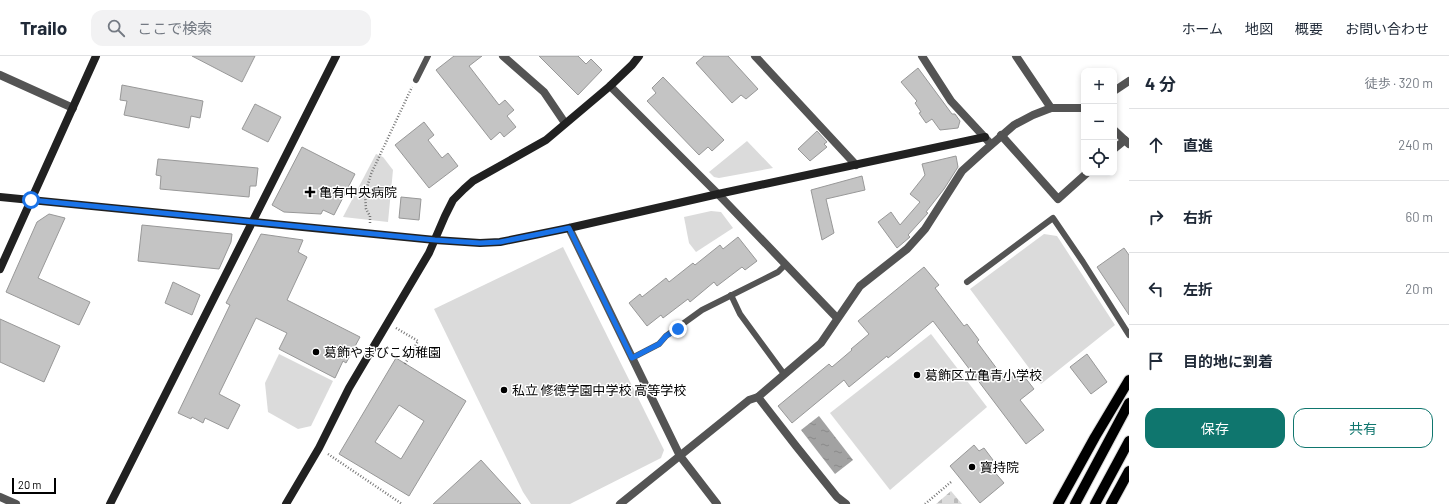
<!DOCTYPE html>
<html lang="ja">
<meta charset="utf-8">
<style>
:root{--surface:#fff;--page:#f2f2f3;--text:#1f2937;--muted:#747a83;--line:#e0e1e3;--accent:#0f766e}
body{margin:0;font-family:Barlow,"Noto Sans JP",sans-serif;background:var(--page);color:var(--text)}
.controls{position:absolute;right:12px;top:12px;display:grid;overflow:hidden;border-radius:8px;box-shadow:0 2px 6px #0003}
.controls button{width:36px;height:36px;display:grid;place-items:center;padding:0;border:0;border-bottom:1px solid var(--line);background:var(--surface);color:var(--text);font:20px sans-serif}
.scale{position:absolute;left:12px;bottom:10px;width:44px;box-sizing:border-box;padding-left:4px;border:2px solid #000;border-top:0;font-size:11px;line-height:14px;white-space:nowrap;color:#000;-webkit-text-stroke:3px #fff;paint-order:stroke}
.stop{position:absolute;width:12px;height:12px;margin:-9px;border:3px solid #1a73e8;border-radius:50%;background:#fff}
.stop.end{background:#1a73e8;border-color:#fff;box-shadow:0 1px 4px #0008}
.list{margin:0;padding:0;list-style:none}
h2{display:flex;justify-content:space-between;align-items:center;height:52px;margin:0;padding:0 16px;font-size:17px}
h2 small{font-size:13px;font-weight:400;color:var(--muted)}
.list li{display:grid;grid-template-columns:26px 1fr auto;gap:12px;align-items:center;box-sizing:border-box;height:72px;padding:0 16px;border-top:1px solid var(--line)}
.list b{display:block;font-size:15px;white-space:nowrap}
.list em{font-size:13px;font-style:normal;color:var(--muted)}
.actions{display:flex;gap:8px;padding:12px 16px}
.actions a{flex:1;padding:9px 0;border:1px solid var(--accent);border-radius:12px;text-align:center;font-size:14px;color:var(--accent)}
.actions .main{background:var(--accent);color:#fff}
.icon{flex:none;width:22px;height:22px;fill:none;stroke:currentColor;stroke-width:2;stroke-linecap:round;stroke-linejoin:round}
.map{position:relative;flex:none;width:1129px;height:448px;overflow:hidden}
header{display:flex;align-items:center;gap:24px;box-sizing:border-box;height:56px;padding:0 20px;background:var(--surface);border-bottom:1px solid var(--line)}
header strong{font-size:19px}
nav{display:flex;gap:22px;margin-inline-start:auto;font-size:14px}
.search{width:280px;height:36px;background:var(--page);display:flex;align-items:center;gap:10px;box-sizing:border-box;padding:0 14px;border-radius:12px;color:var(--muted);font-size:15px}
main{display:flex}
aside{flex:1;background:var(--surface)}
.map>svg:first-child{display:block}
</style>
<header>
<strong>Trailo</strong>
<div class="search"><svg class="icon" aria-label="search" viewBox="0 0 24 24"><circle cx="10" cy="10" r="6"/><path d="M15 15l6 6"/></svg>ここで検索</div>
<nav><a>ホーム</a><a>地図</a><a>概要</a><a>お問い合わせ</a></nav>
</header>
<main>
<div class="map">
<svg width="1129" height="448" viewBox="0 0 1129 448">
<defs>
<pattern id="cemetery-stones" width="16" height="16" patternUnits="userSpaceOnUse"><rect width="16" height="16" fill="#dbdbdb"/><path d="M2 7V4a2 2 0 0 1 4 0v3zM10 15v-3a2 2 0 0 1 4 0v3z" fill="#bababa"/></pattern>
<pattern id="water-ripples" width="26" height="14" patternUnits="userSpaceOnUse"><rect width="26" height="14" fill="#a2a2a2"/><path d="M2 4q2-2 4 0t4 0M15 11q2-2 4 0t4 0" fill="none" stroke="#8a8a8a"/></pattern>
</defs>
<rect width="100%" height="100%" fill="#fff"/>
<!-- green -->
<g fill="#dbdbdb">
<polygon points="747,85 773,112 719,122 714,121 709,116"/>
<polygon points="376,98 383,101 393,114 388,166 343,161"/>
<polygon points="711,155 721,156 733,172 696,196 689,187 684,161"/>
<polygon points="1044,178 1057,180 1115,269 1041,328 970,233"/>
<polygon points="563,191 664,394 661,402 570,448 531,448 523,436 434,253"/>
<polygon points="931,278 987,351 890,434 830,357"/>
<polygon points="279,298 333,325 311,370 298,373 268,356 265,327"/>
</g>
<!-- cemetery -->
<polygon fill="url(#cemetery-stones)" points="951,435 962,448 936,448"/>
<!-- water -->
<polygon fill="url(#water-ripples)" points="819,360 853,404 835,418 801,374"/>
<!-- building -->
<g fill="#c4c4c4" stroke="#989898" fill-rule="evenodd">
<polygon points="192,0 255,0 242,26"/>
<polygon points="454,0 482,0 469,10 499,49 505,44 514,54 507,60 516,71 504,81 500,76 491,84 436,14"/>
<polygon points="539,0 578,0 586,8 591,3 602,14 578,39"/>
<polygon points="704,0 728,0 758,33 746,43 741,39 732,47 696,7"/>
<polygon points="918,12 952,58 955,58 960,65 958,72 940,74 932,63 926,67 919,57 921,56 915,47 917,45 901,26"/>
<polygon points="663,21 724,84 712,95 708,91 699,99 647,45 656,37 652,32"/>
<polygon points="122,29 203,45 200,62 191,60 189,72 124,59 127,45 120,44"/>
<polygon points="255,48 281,61 268,86 242,73"/>
<polygon points="424,66 434,79 428,84 442,102 448,97 458,110 429,132 395,89"/>
<polygon points="817,75 827,86 824,88 827,91 810,105 798,93"/>
<polygon points="302,91 355,118 334,159 323,154 321,158 284,156 272,149"/>
<polygon points="956,100 958,111 944,133 926,156 928,157 908,179 910,181 897,192 878,166 891,156 900,169 920,146 910,138 925,119 922,108"/>
<polygon points="158,103 258,112 256,130 250,130 249,141 160,133 161,120 156,119"/>
<polygon points="862,120 865,134 826,143 834,177 822,184 811,134"/>
<polygon points="401,141 421,143 419,164 399,162"/>
<polygon points="49,158 65,162 38,222 90,246 79,269 6,236 37,166"/>
<polygon points="142,169 232,178 231,186 219,213 138,205"/>
<polygon points="261,178 303,184 298,196 307,201 287,244 360,281 346,307 343,305 335,322 279,293 287,277 256,262 219,338 240,349 228,373 205,362 203,367 192,361 191,363 178,357 230,249 226,247"/>
<polygon points="738,181 757,205 745,214 742,211 717,230 714,226 690,246 688,243 663,262 661,259 647,270 629,247 640,238 642,241 666,222 669,226 693,207 695,209 720,189 723,193"/>
<polygon points="1124,192 1129,199 1129,259 1097,211"/>
<polygon points="924,211 939,229 935,232 964,270 967,268 979,284 977,286 1006,325 1020,315 1034,333 1020,344 1044,374 1026,388 933,265 888,302 887,300 849,331 844,324 792,367 778,350 829,308 832,311 852,294 851,293 869,278 858,265"/>
<polygon points="173,226 200,239 192,259 165,247"/>
<polygon points="0,263 60,290 44,326 0,306"/>
<polygon points="1087,298 1107,326 1091,338 1070,311"/>
<path d="M396 302 466 345 409 440 339 398ZM399 349 424 365 401 403 375 386Z"/>
<polygon points="974,389 979,395 984,392 993,404 989,407 993,412 992,413 1004,427 980,447 950,410"/>
<polygon points="481,404 521,448 433,448"/>
</g>
<g fill="none" stroke-linecap="round" stroke-linejoin="round">
<!-- primary casing -->
<g stroke="#dbdbdb" stroke-width="12">
<g id="primary">
<polyline points="1058,448 1095,381 1129,324"/>
<polyline points="1075,448 1129,347"/>
<polyline points="1095,448 1129,385"/>
<polyline points="1111,448 1129,415"/>
</g>
</g>
<!-- path -->
<g stroke="#767676" stroke-width="2.5" stroke-dasharray="1 2" stroke-linecap="butt">
<polyline points="370,167 370,160 366,153 365,138 371,118 412,31"/>
<polyline points="396,272 418,285 405,308"/>
<polyline points="328,398 402,448"/>
<polyline points="925,448 951,426"/>
</g>
<!-- lane -->
<g stroke="#545454" stroke-width="6">
<polyline points="416,24 428,0"/>
<polyline points="967,226 1053,162 1083,206 1129,279"/>
<polyline points="731,239 740,258 784,318"/>
<polyline points="632,302 659,288 666,280 702,254 778,216 785,209"/>
</g>
<!-- street -->
<g stroke="#545454" stroke-width="8">
<polyline points="503,0 544,36 565,67"/>
<polyline points="755,0 856,109"/>
<polyline points="922,0 951,45 989,86"/>
<polyline points="1016,0 1051,52"/>
<polyline points="0,19 73,52"/>
<polyline points="610,30 718,138 837,262"/>
<polyline points="1114,35 1129,25"/>
<polyline points="1114,74 1129,88"/>
<polyline points="1001,79 1058,143 1087,117"/>
<polyline points="1114,93 1125,84"/>
<polyline points="569,172 680,400 717,448"/>
<polyline points="758,341 796,390 837,441 846,448"/>
<polyline points="0,441 16,448"/>
<polyline points="620,448 749,344 758,341 821,287 860,230 907,193 925,173 962,115 983,96 1014,69 1033,59 1051,52 1084,52"/>
</g>
<!-- secondary -->
<g stroke="#212121" stroke-width="8">
<polyline points="0,141 435,184 480,187 500,186 569,172 718,138 985,81"/>
<polyline points="0,213 96,0"/>
<polyline points="110,448 336,0"/>
<polyline points="286,448 319,392 349,332 429,197 445,160 453,144 464,133 473,125 546,84 610,30 632,9 639,0"/>
</g>
<!-- primary -->
<use href="#primary" stroke="#000" stroke-width="10"/>
</g>
<g fill="none" stroke-linecap="round" stroke-linejoin="round">
<!-- route -->
<polyline stroke="#1a73e8" stroke-width="5" points="31,144 435,184 480,187 500,186 569,172 632,302 659,288 666,280 678,273"/>
</g>
<!-- markers -->
<g fill="#000" stroke="#fff" stroke-width="1.5">
<path d="M308 130h4v4h4v4h-4v4h-4v-4h-4v-4h4z"/>
<circle cx="316" cy="296" r="4"/>
<circle cx="917" cy="319" r="4"/>
<circle cx="504" cy="334" r="4"/>
<circle cx="972" cy="411" r="4"/>
</g>
<g text-anchor="middle" stroke-width="3" stroke-linejoin="round" paint-order="stroke">
<!-- poi labels -->
<g font-size="13" fill="#000" stroke="#fff" text-anchor="start">
<text x="319" y="141">亀有中央病院</text>
<text x="324" y="301">葛飾やまびこ幼稚園</text>
<text x="925" y="324">葛飾区立亀青小学校</text>
<text x="512" y="339">私立 修徳学園中学校 高等学校</text>
<text x="980" y="416">寶持院</text>
</g>
</g>
</svg>
<div class="controls">
<button>+</button>
<button>−</button>
<button><svg class="icon" aria-label="locate" viewBox="0 0 24 24"><circle cx="12" cy="12" r="6"/><path d="M12 2v4M12 18v4M2 12h4M18 12h4"/></svg></button>
</div>
<div class="scale">20 m</div>
<div class="stop" style="left:31px;top:144px"></div>
<div class="stop end" style="left:678px;top:273px"></div>
</div>
<aside>
<h2>4 分<small>徒歩 · 320 m</small></h2>
<ul class="list">
<li><svg class="icon" aria-label="ahead" viewBox="0 0 24 24"><path d="M12 20V5M6 11l6-6 6 6"/></svg><div><b>直進</b></div><em>240 m</em></li>
<li><svg class="icon" aria-label="right" viewBox="0 0 24 24"><path d="M7 20v-9h11M14 6l5 5-5 5"/></svg><div><b>右折</b></div><em>60 m</em></li>
<li><svg class="icon" aria-label="left" viewBox="0 0 24 24"><path d="M17 20v-9H6M10 6l-5 5 5 5"/></svg><div><b>左折</b></div><em>20 m</em></li>
<li><svg class="icon" aria-label="arrive" viewBox="0 0 24 24"><path d="M6 21V4h12l-3 4 3 4H6"/></svg><div><b>目的地に到着</b></div></li>
</ul>
<div class="actions"><a class="main">保存</a><a>共有</a></div>
</aside>
</main>
